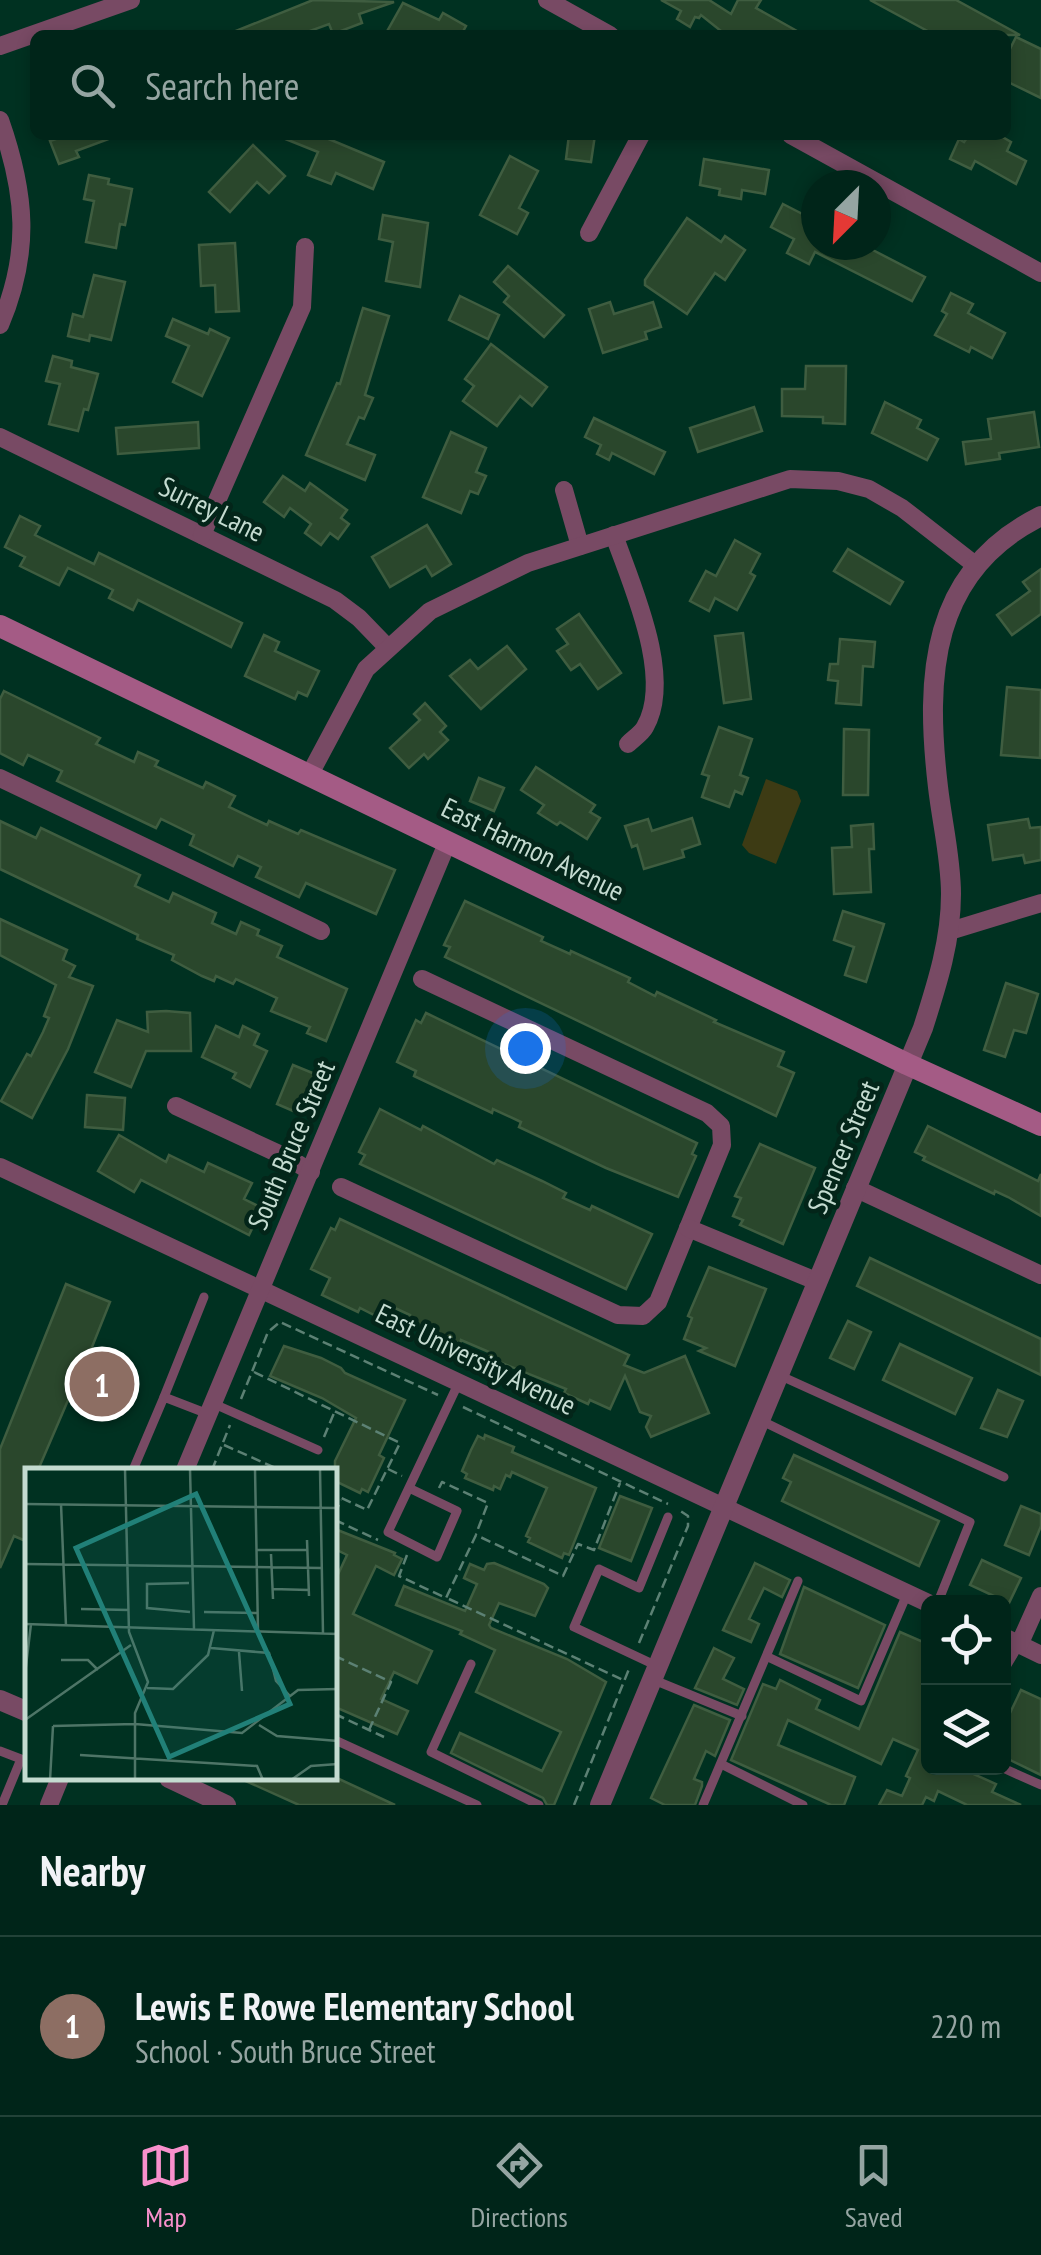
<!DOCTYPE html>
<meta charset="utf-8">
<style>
:root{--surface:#002519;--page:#0e3126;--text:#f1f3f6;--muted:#95a5a2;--line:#224238;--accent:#f890cc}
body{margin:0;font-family:"PT Sans Narrow",sans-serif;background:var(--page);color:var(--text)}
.controls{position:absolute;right:30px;bottom:30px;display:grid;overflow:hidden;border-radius:15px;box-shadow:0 5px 15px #0003}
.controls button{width:90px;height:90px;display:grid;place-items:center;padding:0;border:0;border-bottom:2px solid var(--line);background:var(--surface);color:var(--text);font:50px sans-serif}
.compass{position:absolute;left:801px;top:170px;width:90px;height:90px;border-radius:50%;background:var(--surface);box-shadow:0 5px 15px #0003;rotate:204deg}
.you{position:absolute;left:525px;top:1048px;width:35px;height:35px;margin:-25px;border:8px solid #fff;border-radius:50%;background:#1a73e8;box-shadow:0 0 0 15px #1a73e833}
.badge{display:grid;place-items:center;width:65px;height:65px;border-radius:50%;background:var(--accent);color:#fff;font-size:32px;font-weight:700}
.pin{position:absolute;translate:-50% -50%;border:5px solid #fff;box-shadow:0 2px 10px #0006}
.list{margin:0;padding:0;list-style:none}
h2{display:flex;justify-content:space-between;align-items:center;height:130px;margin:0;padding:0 40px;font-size:42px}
h2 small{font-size:32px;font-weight:400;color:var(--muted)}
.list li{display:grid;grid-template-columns:65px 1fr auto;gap:30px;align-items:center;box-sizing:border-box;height:180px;padding:0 40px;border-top:2px solid var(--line)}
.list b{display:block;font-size:38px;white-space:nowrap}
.list p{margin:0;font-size:32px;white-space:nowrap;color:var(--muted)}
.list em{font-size:32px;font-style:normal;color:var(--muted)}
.icon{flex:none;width:55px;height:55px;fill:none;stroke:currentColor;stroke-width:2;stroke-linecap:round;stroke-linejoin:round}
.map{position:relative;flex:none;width:1041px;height:1805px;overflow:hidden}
.search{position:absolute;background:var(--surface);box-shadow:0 5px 15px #0003;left:30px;right:30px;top:30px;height:110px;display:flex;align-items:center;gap:25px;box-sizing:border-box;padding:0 35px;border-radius:15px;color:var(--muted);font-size:38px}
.sheet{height:310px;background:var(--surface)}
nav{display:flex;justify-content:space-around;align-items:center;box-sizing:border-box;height:140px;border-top:2px solid var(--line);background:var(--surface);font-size:28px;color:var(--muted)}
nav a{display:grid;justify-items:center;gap:5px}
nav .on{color:var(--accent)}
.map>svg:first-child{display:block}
</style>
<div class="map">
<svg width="1041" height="1805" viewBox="0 0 1041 1805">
<rect width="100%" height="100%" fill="#003121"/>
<!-- green -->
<polygon fill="#3d3b14" points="766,779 797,791 801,801 776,864 749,853 742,845"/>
<!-- building -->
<g fill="#2a472c" stroke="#3f5d40" stroke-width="2.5">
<polygon points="313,0 394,2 359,14 362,23 333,34 329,24 299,35 226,35"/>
<polygon points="661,0 709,0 731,14 738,0 761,0 756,8 804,35 726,35 701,15 699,18 695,17 690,27 677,19 681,11"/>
<polygon points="870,0 956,0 1020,35 935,35"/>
<polygon points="403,3 439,20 443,13 466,26 461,35 385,35"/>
<polygon points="1016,37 1041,49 1041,98 1006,81 1006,57"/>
<polygon points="58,135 117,135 117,136 76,151 79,157 59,164 50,141 59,138"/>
<polygon points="319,135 384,162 373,189 336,173 331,184 308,175 318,152 278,136"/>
<polygon points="569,135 595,135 591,162 566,159"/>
<polygon points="969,135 999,135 1011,142 1007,151 1026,161 1016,184 975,161 971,169 950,159 959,139 964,142"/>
<polygon points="253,145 285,176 269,193 257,182 230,212 209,192"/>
<polygon points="510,156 538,171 519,208 528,213 517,234 480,215"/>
<polygon points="704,159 769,170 765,194 742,190 741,199 719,195 720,189 700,185"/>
<polygon points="89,175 109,179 108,184 132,189 125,225 120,224 116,248 86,242 94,201 84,199"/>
<polygon points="783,204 816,221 816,245 863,245 925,277 912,301 815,252 809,264 787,253 794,239 771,227"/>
<polygon points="383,215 428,223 420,287 386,281 393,242 379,239"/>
<polygon points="687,218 721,242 725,236 745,250 725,280 715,273 687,314 645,285 645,280"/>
<polygon points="235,243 239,311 216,312 215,285 201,286 199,245"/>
<polygon points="508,266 564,315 544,337 504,302 509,296 494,282"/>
<polygon points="94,275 125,282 111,340 90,335 89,341 68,336 73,314 83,317"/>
<polygon points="951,293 973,304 968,313 1005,333 992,358 971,347 969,352 935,335 947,314 942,311"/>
<polygon points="460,296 499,315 488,339 449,320"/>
<polygon points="610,302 614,314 653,302 661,327 645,332 647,339 603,353 589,309"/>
<polygon points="363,308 389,316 365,395 373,398 364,419 359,417 347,444 375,455 365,480 306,455 337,383 340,384"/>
<polygon points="173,319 208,334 210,329 229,338 202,396 173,382 189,346 166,336"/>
<polygon points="491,344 547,387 532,406 520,396 497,426 463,401 474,386 465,379"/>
<polygon points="53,356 72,361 71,367 98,374 88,410 84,409 78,431 49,424 60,384 46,381"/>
<polygon points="806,366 846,366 845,424 823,423 823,417 782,416 782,389 805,389"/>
<polygon points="885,402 921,420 917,428 938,439 927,460 872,433"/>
<polygon points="754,407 762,431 698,452 690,428"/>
<polygon points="1034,412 1039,447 999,453 1000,459 966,464 963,442 991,439 988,419"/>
<polygon points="594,418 665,452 654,474 612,453 609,460 597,454 601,445 585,437"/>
<polygon points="198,422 199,448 118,454 116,428"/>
<polygon points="451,432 486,448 476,472 486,476 478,494 470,491 461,513 423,497"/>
<polygon points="283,476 305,491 310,483 347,510 341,518 349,524 338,539 330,533 321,545 305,533 311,524 290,508 284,517 264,502"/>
<polygon points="20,516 40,526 35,535 94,564 99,553 242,623 231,647 138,600 133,610 109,598 113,590 68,568 59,585 20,566 25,557 5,547"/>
<polygon points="427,525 451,564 432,576 426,566 390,587 372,557"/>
<polygon points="735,540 760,554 750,573 755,576 737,610 715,598 709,611 690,601 706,571 716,576"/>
<polygon points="848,549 903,582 890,604 834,571"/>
<polygon points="1041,569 1041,614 1012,635 997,615 1030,591 1023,582"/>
<polygon points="579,614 621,673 598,689 580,664 571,670 557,651 568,644 557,629"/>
<polygon points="743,633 751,699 724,703 715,636"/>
<polygon points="264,635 279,642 275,651 319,671 307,696 298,692 295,699 245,676"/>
<polygon points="840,639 875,642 873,667 863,666 861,705 836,703 838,681 828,680 830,664 838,664"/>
<polygon points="507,646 526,669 481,709 450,676 470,660 478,669"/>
<polygon points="1007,687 1041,690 1040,758 1001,755"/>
<polygon points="4,691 100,738 96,744 134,762 138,752 158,761 155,766 203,788 206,782 235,796 229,807 267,825 269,821 298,834 301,830 395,870 376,914 306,883 299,897 256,877 261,867 238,856 233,866 190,845 194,835 161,819 156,828 57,781 62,771 28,755 23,765 0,753 0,699"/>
<polygon points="425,703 446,726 440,732 448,740 428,759 424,754 409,768 390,748 420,720 414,714"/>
<polygon points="719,727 752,739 740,775 748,778 742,794 735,791 729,807 702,797 709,776 702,774"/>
<polygon points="844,729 869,730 868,795 843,795"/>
<polygon points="536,767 595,805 590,812 600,818 587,839 560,822 557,825 538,813 544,805 521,790"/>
<polygon points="479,778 504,788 494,811 470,801"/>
<polygon points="692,818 700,844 682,850 684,857 644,869 637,845 632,847 625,826 648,819 652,831"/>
<polygon points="1028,819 1030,828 1041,827 1041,860 1025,863 1023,855 993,860 988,825"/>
<polygon points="0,821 36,838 41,828 140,875 135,886 169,902 173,893 216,913 212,923 236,934 241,922 259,930 257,935 282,946 277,957 347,989 326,1041 307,1033 310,1027 271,1011 277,998 236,979 233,984 216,976 214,981 202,976 172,960 174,955 137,939 138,935 0,869"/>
<polygon points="873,824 874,849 869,849 871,892 834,894 832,848 852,847 851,826"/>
<polygon points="465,901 543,937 541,941 570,954 571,951 630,978 628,982 655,996 657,992 716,1020 714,1022 784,1052 778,1066 794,1073 776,1116 445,957 450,947 444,945"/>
<polygon points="843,911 884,924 866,982 845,975 854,947 834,940"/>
<polygon points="0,919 67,950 63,960 75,966 69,977 93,986 68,1049 32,1118 1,1101 27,1054 31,1056 43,1032 49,1018 44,1016 56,985 0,955"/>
<polygon points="1006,983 1038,994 1026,1033 1014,1030 1005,1057 984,1050"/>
<polygon points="166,1011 190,1013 191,1051 146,1051 131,1087 95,1072 117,1020 148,1032 147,1012"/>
<polygon points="426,1013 697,1143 692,1154 696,1156 678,1197 606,1168 519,1127 521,1122 493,1109 492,1113 414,1076 416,1071 397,1062 416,1020 421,1023"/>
<polygon points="216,1026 239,1037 243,1026 259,1034 254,1045 267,1051 250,1087 233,1078 236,1073 202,1057"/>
<polygon points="293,1065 315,1074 298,1113 277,1104"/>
<polygon points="87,1095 125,1098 123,1130 85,1127"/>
<polygon points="380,1109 421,1130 423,1126 494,1164 497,1160 542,1181 566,1193 563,1198 590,1210 592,1206 652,1234 626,1289 360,1164 365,1155 359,1152"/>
<polygon points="928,1126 1038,1181 1041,1174 1041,1216 1008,1197 995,1191 994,1194 923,1160 925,1157 915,1152"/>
<polygon points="119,1135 166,1162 169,1155 204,1172 208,1163 252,1183 244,1199 262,1208 249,1235 141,1180 134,1192 98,1171"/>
<polygon points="760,1144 815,1168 783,1244 740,1225 743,1220 733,1216 741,1198 735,1196"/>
<polygon points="340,1219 629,1355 624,1365 644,1373 685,1356 709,1413 651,1437 646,1427 651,1416 640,1412 625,1376 610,1409 590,1400 588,1404 564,1393 566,1389 487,1357 489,1352 461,1340 460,1344 408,1321 410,1315 382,1302 376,1316 360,1308 358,1312 322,1295 330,1278 311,1269 331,1228 335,1230"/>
<polygon points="870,1258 1041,1339 1041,1375 857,1286"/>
<polygon points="709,1267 766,1289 735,1366 699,1351 706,1348 684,1339 692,1318 688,1316"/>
<polygon points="66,1284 110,1302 74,1392 72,1391 38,1470 28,1470 28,1542 14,1536 0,1568 0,1449"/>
<polygon points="848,1321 871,1332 854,1369 830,1358"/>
<polygon points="900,1344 972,1378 955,1414 883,1380"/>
<polygon points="284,1346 321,1358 341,1368 345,1373 405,1400 379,1455 384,1458 368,1492 362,1489 360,1493 335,1481 335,1461 356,1418 322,1398 270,1376"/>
<polygon points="998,1390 1023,1401 1007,1437 981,1428"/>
<polygon points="485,1435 514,1447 512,1452 596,1488 569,1555 564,1553 562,1558 528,1542 530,1538 526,1536 547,1488 512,1472 510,1477 506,1475 500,1489 494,1486 493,1490 465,1478 467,1474 462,1471 471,1450 478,1436 484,1439"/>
<polygon points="794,1455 939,1521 919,1566 782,1501 791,1482 783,1478"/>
<polygon points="620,1496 652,1508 631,1561 599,1548"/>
<polygon points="1021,1506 1041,1514 1041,1526 1029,1555 1005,1545"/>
<polygon points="335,1529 395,1553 394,1555 402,1559 394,1575 376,1566 353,1614 432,1651 417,1683 394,1672 381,1699 408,1711 397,1734 335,1707 335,1581 347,1555 335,1549"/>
<polygon points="982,1560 1021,1578 1009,1603 970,1585"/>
<polygon points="494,1563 544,1584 548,1588 535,1616 499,1603 489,1625 491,1628 567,1659 606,1682 554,1805 547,1805 543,1798 451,1753 460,1733 542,1771 561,1732 476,1692 495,1650 460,1634 462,1631 396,1605 404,1586 465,1611 477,1584 464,1578 470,1564 484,1570 487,1564"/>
<polygon points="755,1563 790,1580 782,1597 764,1588 749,1619 759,1624 751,1642 723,1630"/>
<polygon points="804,1587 885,1625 858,1688 780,1654"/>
<polygon points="900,1632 928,1644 928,1768 960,1768 996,1784 992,1792 1021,1805 967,1805 938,1791 934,1801 926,1797 922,1805 879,1805 887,1790 902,1796 910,1778 906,1776 918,1750 893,1739 881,1764 788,1720 778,1745 855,1777 844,1805 831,1805 731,1760 763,1684 776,1689 780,1680 820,1700 816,1709 859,1729"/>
<polygon points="714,1648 734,1658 723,1679 744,1689 737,1705 695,1688"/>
<polygon points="1021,1690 1041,1699 1041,1775 1004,1757 1004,1710 1010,1713"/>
<polygon points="694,1705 730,1720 715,1756 706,1751 694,1779 702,1782 702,1786 695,1805 665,1805 651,1798"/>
<polygon points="239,1778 337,1778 395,1805 299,1805"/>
</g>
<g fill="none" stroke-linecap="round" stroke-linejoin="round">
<!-- path -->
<g stroke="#5c8174" stroke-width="2.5" stroke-dasharray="10 5" stroke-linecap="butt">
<polyline points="254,1372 400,1443 367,1510 335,1495"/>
<polyline points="241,1399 268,1332 280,1322 438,1395"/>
<polyline points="463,1407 668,1504"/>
<polyline points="324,1437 334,1413"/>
<polyline points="224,1445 280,1470"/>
<polyline points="388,1469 402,1476"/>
<polyline points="212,1470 230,1425"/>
<polyline points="439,1488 442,1482 488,1503 476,1534"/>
<polyline points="335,1514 341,1500"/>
<polyline points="335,1520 378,1540"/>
<polyline points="407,1555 399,1576 446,1598 476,1535 563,1576 578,1544 594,1550 620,1483"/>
<polyline points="449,1599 623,1680"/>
<polyline points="639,1643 688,1526 688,1516 679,1510"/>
<polyline points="335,1656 391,1682 369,1730"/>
<polyline points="335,1714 384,1737"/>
<polyline points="574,1805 629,1669"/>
</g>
<!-- service -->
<g stroke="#784a64" stroke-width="9">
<polyline points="781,1376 1004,1477"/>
<polyline points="164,1397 204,1297"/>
<polyline points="212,1403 318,1450"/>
<polyline points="762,1421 970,1522 938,1602"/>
<polyline points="133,1470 164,1397 208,1414"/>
<polyline points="409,1488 457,1511 437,1557 388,1532 459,1382"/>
<polyline points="768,1657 861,1701 907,1594"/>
<polyline points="471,1664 431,1752 539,1805"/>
<polyline points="657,1666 574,1627 599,1569 639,1588 668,1517"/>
<polyline points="1004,1670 1019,1645"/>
<polyline points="654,1680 742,1716"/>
<polyline points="335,1740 477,1805"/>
<polyline points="0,1751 21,1759 2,1805"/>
<polyline points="721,1764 803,1805"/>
<polyline points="1003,1768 1041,1785"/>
<polyline points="703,1805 798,1581"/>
</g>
<!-- minor -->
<g stroke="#784a64" stroke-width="18">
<polyline points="547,0 610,35"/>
<polyline points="0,46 131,0"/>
<path d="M0 120C26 194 31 252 0 325"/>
<polyline points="791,135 1041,273"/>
<polyline points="589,233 641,135"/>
<polyline points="0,437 335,600 359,618 388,648"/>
<polyline points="564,490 580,546"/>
<polyline points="202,535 302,307 305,247"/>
<path d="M614 535C631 584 674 677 645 727 642 733 633 739 628 744"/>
<polyline points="310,774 366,669 430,611 528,563 790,479 838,481 869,489 902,508 974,564"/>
<polyline points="0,778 321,931"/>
<polyline points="950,931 1041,903"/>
<polyline points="176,1106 292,1160 311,1172"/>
<polyline points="0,1167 928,1603"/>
<polyline points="341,1187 618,1315 643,1316 658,1302 722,1145 721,1126 707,1113 422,979"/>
<polyline points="855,1188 1041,1275"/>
<polyline points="688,1228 816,1281"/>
<polyline points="185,1470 448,841"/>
<polyline points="1004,1637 1041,1655"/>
<polyline points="1019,1645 1041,1596"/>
<polyline points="49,1805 60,1778"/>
</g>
<!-- tertiary -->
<g stroke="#784a64" stroke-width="20">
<polyline points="0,1700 28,1712"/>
<polyline points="169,1778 226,1805"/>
<path d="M600 1805 923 1028C937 984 951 941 951 894 951 859 942 822 938 787 925 676 930 571 1041 516"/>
</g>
<!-- secondary -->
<polyline stroke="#a45b85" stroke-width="22" points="0,626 907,1064 1041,1125"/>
</g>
<g text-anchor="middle" stroke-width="9" stroke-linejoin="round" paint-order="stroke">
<!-- street labels -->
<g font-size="28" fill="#c4dbd0" stroke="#032519">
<text transform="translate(212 509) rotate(26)" y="10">Surrey Lane</text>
<text transform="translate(533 849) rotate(26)" y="10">East Harmon Avenue</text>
<text transform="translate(291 1145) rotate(-67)" y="10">South Bruce Street</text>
<text transform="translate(843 1147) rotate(-67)" y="10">Spencer Street</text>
<text transform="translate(476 1359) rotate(26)" y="10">East University Avenue</text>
</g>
</g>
<!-- overview -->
<g transform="translate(25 1468)">
<rect width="312" height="312" fill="#003121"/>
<path fill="none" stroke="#4e7567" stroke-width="2.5" d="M100 1 104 164 123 214 110 245V312M165 1 169 161M230 1 233 163M295 1 298 165M0 36 313 40M36 36 41 158M282 72 284 128M232 82H282M246 86 248 131M0 96 296 100M164 115 122 116V140L165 144M247 121 284 122M56 141 104 142M179 144 233 145M0 156 313 166M186 180 244 185 251 213 265 228M214 184 217 223M36 192H63L73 202M0 206 6 156M122 220 148 221 183 187 189 162M0 252 106 177M234 257 252 268 313 273M28 258 110 256 217 265 273 222 313 221M55 287 232 298 238 312M25 312 28 258M266 312 286 298 313 296"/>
<path fill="#218078" fill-opacity="0.15" stroke="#218078" stroke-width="5" d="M171 26 265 236 144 289 51 80Z"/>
<rect width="312" height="312" fill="none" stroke="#c4dbd0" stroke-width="5"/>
</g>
</svg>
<div class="controls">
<button><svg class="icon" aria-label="locate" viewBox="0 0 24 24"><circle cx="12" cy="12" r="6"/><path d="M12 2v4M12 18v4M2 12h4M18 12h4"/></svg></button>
<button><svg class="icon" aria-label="layers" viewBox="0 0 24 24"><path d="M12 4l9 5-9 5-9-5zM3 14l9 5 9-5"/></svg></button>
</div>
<svg class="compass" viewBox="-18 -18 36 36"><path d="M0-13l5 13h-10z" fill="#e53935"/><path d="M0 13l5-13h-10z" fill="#95a5a2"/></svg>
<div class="you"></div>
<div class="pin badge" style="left:102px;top:1384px;background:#8d6e63">1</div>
<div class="search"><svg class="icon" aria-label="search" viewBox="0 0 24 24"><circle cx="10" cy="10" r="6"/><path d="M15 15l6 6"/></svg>Search here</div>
</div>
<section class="sheet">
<h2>Nearby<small></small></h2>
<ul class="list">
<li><span class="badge" style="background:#8d6e63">1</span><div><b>Lewis E Rowe Elementary School</b><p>School · South Bruce Street</p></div><em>220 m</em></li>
</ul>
</section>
<nav>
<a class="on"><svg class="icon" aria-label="map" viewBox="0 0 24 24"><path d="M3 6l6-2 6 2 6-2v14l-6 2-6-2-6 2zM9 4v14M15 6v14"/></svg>Map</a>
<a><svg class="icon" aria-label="directions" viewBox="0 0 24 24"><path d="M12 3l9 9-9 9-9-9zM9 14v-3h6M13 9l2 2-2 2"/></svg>Directions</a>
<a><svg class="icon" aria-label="saved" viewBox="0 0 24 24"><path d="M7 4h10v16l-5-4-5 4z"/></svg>Saved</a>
</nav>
